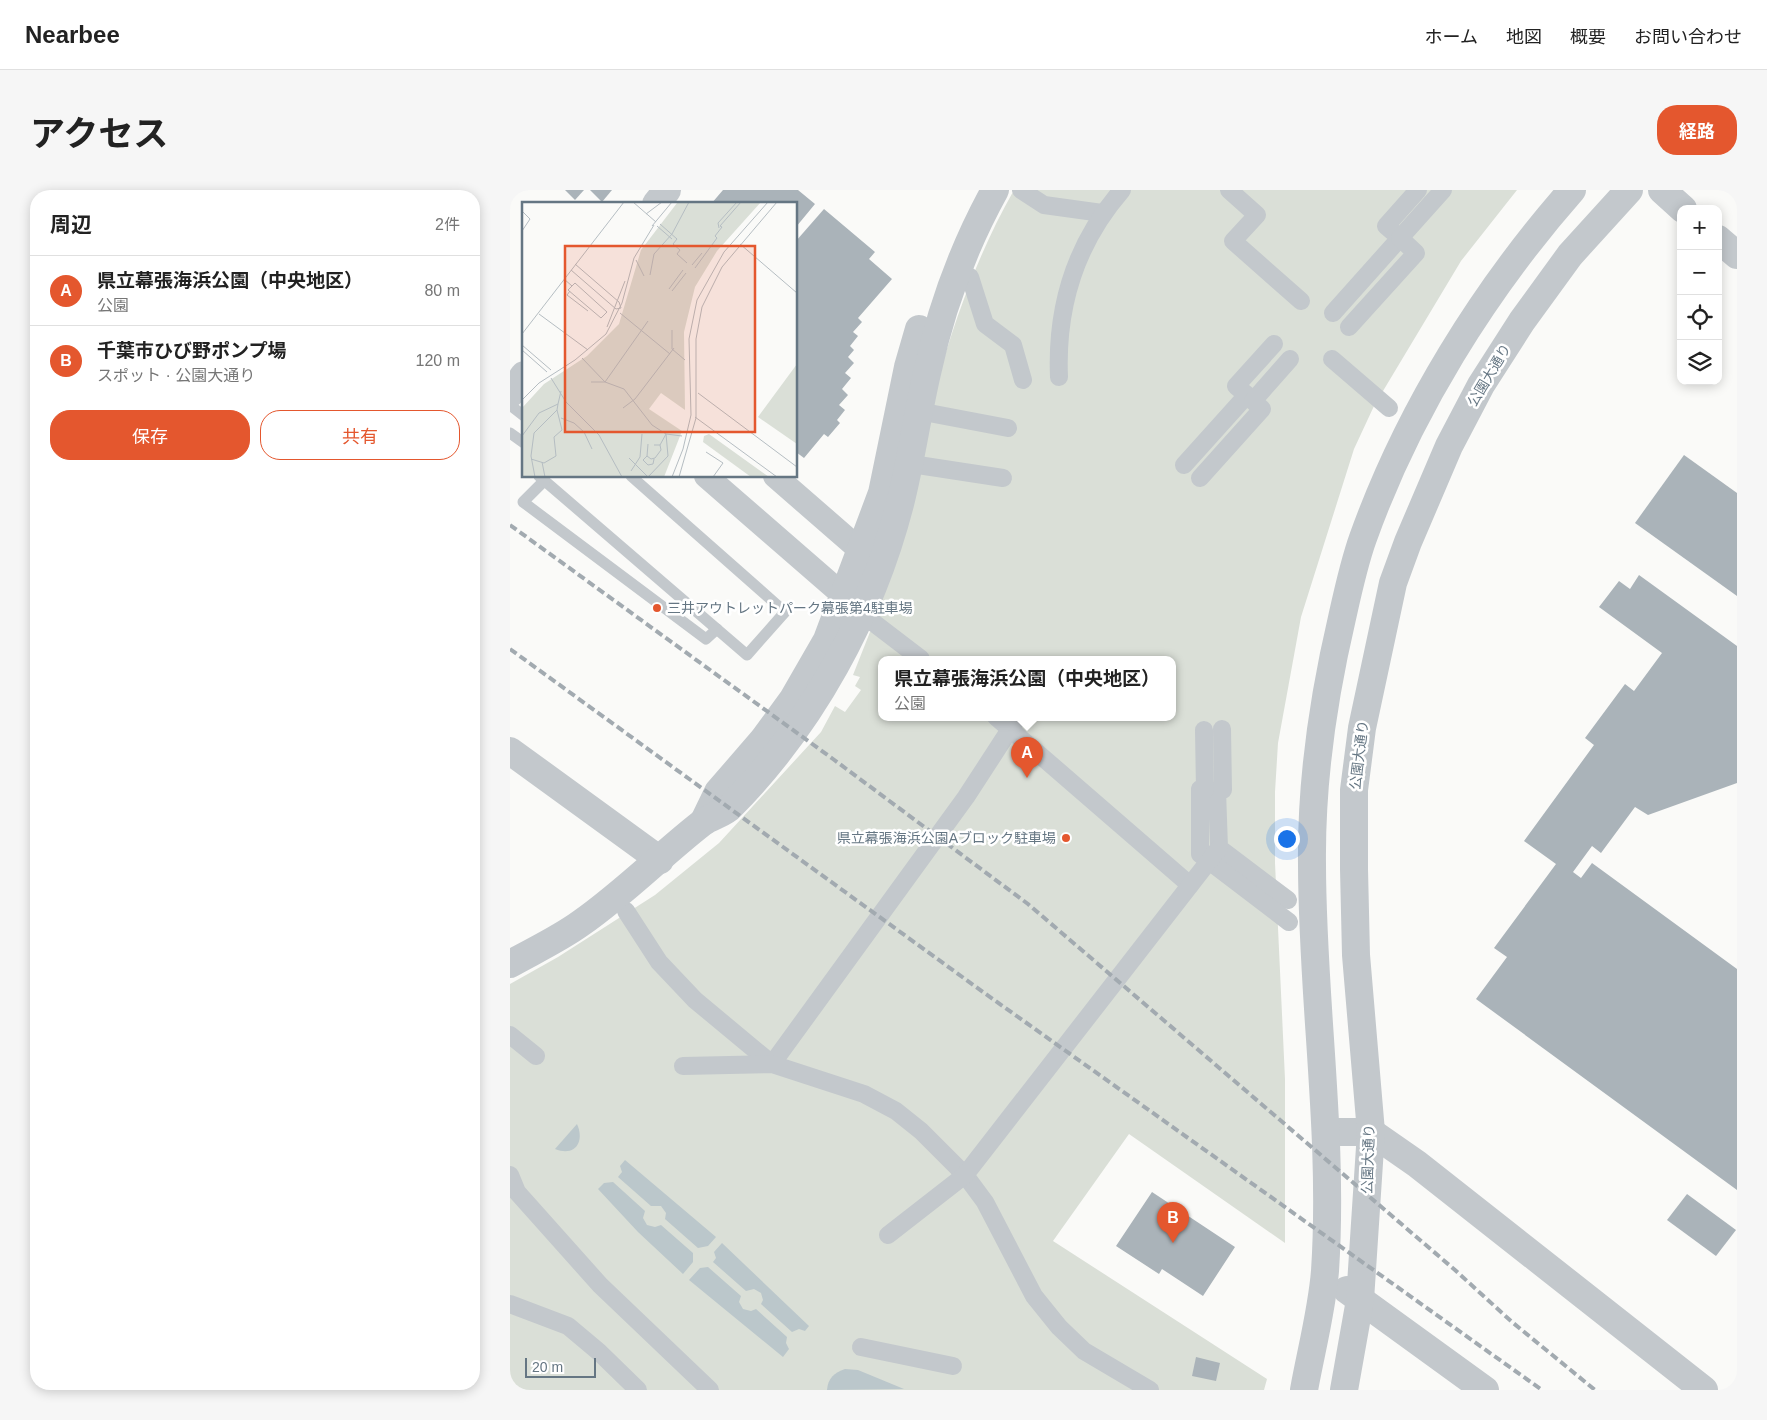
<!DOCTYPE html>
<html lang="ja">
<meta charset="utf-8">
<style>
:root{--surface:#fff;--page:#f6f6f6;--text:#222;--muted:#767676;--line:#e0e0e0;--accent:#e4572e}
body{margin:0;font-family:Helvetica,"Noto Sans JP",sans-serif;background:var(--page);color:var(--text)}
.controls{position:absolute;right:15px;top:15px;display:grid;overflow:hidden;border-radius:10px;box-shadow:0 2px 12px #0003}
.controls button{width:45px;height:45px;display:grid;place-items:center;padding:0;border:0;border-bottom:1px solid var(--line);background:var(--surface);color:var(--text);font:25px sans-serif}
.scale{position:absolute;left:15px;bottom:12px;width:71px;box-sizing:border-box;padding-left:5px;border:2px solid #657683;border-top:0;font-size:14px;line-height:18px;white-space:nowrap;color:#657683;-webkit-text-stroke:4px #fff;paint-order:stroke}
.you{position:absolute;left:776px;top:648px;width:18px;height:18px;margin:-12px;border:4px solid #fff;border-radius:50%;background:#1a73e8;box-shadow:0 0 0 8px #1a73e833}
.badge{display:grid;place-items:center;width:32px;height:32px;border-radius:50%;background:var(--accent);color:#fff;font-size:16px;font-weight:700}
.pin{position:absolute;translate:-50% -41px;filter:drop-shadow(0 1px 2px #0008)}
.pin::after{content:'';position:absolute;top:26px;width:18px;height:15px;background:inherit;clip-path:polygon(0 0,100% 0,50% 100%)}
.popup{position:absolute;left:368px;top:466px;width:298px;height:65px;box-sizing:border-box;display:grid;place-content:center;border-radius:10px;background:var(--surface);filter:drop-shadow(0 1px 4px #0005);font-size:16px;white-space:nowrap;color:var(--muted)}
.popup b{font-size:19px;color:var(--text)}
.popup::after{content:'';position:absolute;left:50%;top:100%;margin-left:-10px;border:10px solid transparent;border-top-color:var(--surface)}
.list{margin:0;padding:0;list-style:none}
h2{display:flex;justify-content:space-between;align-items:center;height:65px;margin:0;padding:0 20px;font-size:21px}
h2 small{font-size:16px;font-weight:400;color:var(--muted)}
.list li{display:grid;grid-template-columns:32px 1fr auto;gap:15px;align-items:center;box-sizing:border-box;height:70px;padding:0 20px;border-top:1px solid var(--line)}
.list b{display:block;font-size:19px;white-space:nowrap}
.list p{margin:0;font-size:16px;white-space:nowrap;color:var(--muted)}
.list em{font-size:16px;font-style:normal;color:var(--muted)}
.actions{display:flex;gap:10px;padding:15px 20px}
.actions a{flex:1;padding:11px 0;border:1px solid var(--accent);border-radius:20px;text-align:center;font-size:18px;color:var(--accent)}
.actions .main{background:var(--accent);color:#fff}
.icon{flex:none;width:28px;height:28px;fill:none;stroke:currentColor;stroke-width:2;stroke-linecap:round;stroke-linejoin:round}
.map{position:relative;flex:none;width:1227px;height:1200px;overflow:hidden;border-radius:20px}
header{display:flex;align-items:center;gap:30px;box-sizing:border-box;height:70px;padding:0 25px;background:var(--surface);border-bottom:1px solid var(--line)}
header strong{font-size:24px}
nav{display:flex;gap:28px;margin-inline-start:auto;font-size:18px}
.intro{display:flex;align-items:center;justify-content:space-between;box-sizing:border-box;height:120px;padding:0 30px}
h1{margin:0;font-size:35px}
.button{padding:12px 22px;border-radius:20px;background:var(--accent);color:#fff;font-size:18px;font-weight:700}
main{display:flex;gap:30px;padding:0 30px}
aside{flex:1;background:var(--surface);border-radius:20px;box-shadow:0 2px 12px #0003}
.map>svg:first-child{display:block}
</style>
<header>
<strong>Nearbee</strong>
<nav><a>ホーム</a><a>地図</a><a>概要</a><a>お問い合わせ</a></nav>
</header>
<div class="intro"><h1>アクセス</h1><a class="button">経路</a></div>
<main>
<aside>
<h2>周辺<small>2件</small></h2>
<ul class="list">
<li><span class="badge">A</span><div><b>県立幕張海浜公園（中央地区）</b><p>公園</p></div><em>80 m</em></li>
<li><span class="badge">B</span><div><b>千葉市ひび野ポンプ場</b><p>スポット · 公園大通り</p></div><em>120 m</em></li>
</ul>
<div class="actions"><a class="main">保存</a><a>共有</a></div>
</aside>
<div class="map">
<svg width="1227" height="1200" viewBox="0 0 1227 1200">
<rect width="100%" height="100%" fill="#fafaf8"/>
<!-- green -->
<path fill="#dadfd7" fill-rule="evenodd" d="M504 0H1007L951 71 864 216 844 259 791 427 768 553 765 602V673L775 889V1053L619 944 543 1051 757 1189 754 1200H0V794L48 767 145 705 209 653 311 542 325 516 335 522 351 500 345 496 350 487 343 485 360 442H361C405 294 427 135 504 0ZM372 469H662V527H372Z"/>
<!-- water -->
<g fill="#bbc7cb">
<path d="M67 934C75 952 65 967 45 959Z"/>
<polygon points="115,970 206,1047 198,1056 188,1058 155,1029 156,1023 151,1016 141,1016 108,987 112,982 110,976"/>
<polygon points="103,992 135,1021 133,1028 137,1035 145,1037 151,1035 183,1063 183,1072 173,1084 128,1042 88,999 94,993"/>
<polygon points="212,1053 299,1136 295,1141 289,1139 282,1142 251,1114 253,1110 251,1103 244,1099 236,1101 203,1072 206,1068 204,1062"/>
<polygon points="198,1077 231,1106 229,1112 233,1119 241,1121 246,1119 277,1147 276,1153 279,1159 273,1167 179,1090 190,1078"/>
<path d="M335 1179 348 1180 394 1199 317 1200C318 1188 324 1183 335 1179Z"/>
</g>
<!-- building -->
<g fill="#aab3b9">
<polygon points="55,0 74,0 65,10"/>
<polygon points="80,0 102,0 92,12"/>
<polygon points="213,0 288,0 305,14 286,37 286,14 201,14"/>
<polygon points="314,19 365,62 359,69 382,89 348,128 352,132 343,142 348,146 340,156 344,160 338,167 344,173 335,183 341,188 332,199 338,205 329,215 335,220 327,230 330,233 318,247 314,244 294,268 286,262 286,51"/>
<polygon points="1174,265 1227,303 1227,406 1125,333"/>
<polygon points="1129,385 1227,456 1227,593 1138,625 1125,617 1091,663 1082,656 1063,682 1071,688 1082,673 1227,779 1227,1000 966,809 997,767 984,758 1046,674 1014,651 1084,555 1075,548 1115,494 1124,501 1152,463 1089,417 1109,391 1120,399"/>
<polygon points="642,1002 725,1057 693,1106 652,1079 649,1084 606,1056"/>
<polygon points="1177,1004 1226,1040 1206,1066 1157,1030"/>
<polygon points="686,1167 710,1173 706,1191 682,1186"/>
</g>
<g fill="none" stroke-linecap="round" stroke-linejoin="round">
<!-- service -->
<g stroke="#c3c8cc" stroke-width="11">
<polyline points="0,215 14,226"/>
<polyline points="0,243 14,253"/>
<polyline points="29,286 237,465 275,422 121,286"/>
<polyline points="34,291 13,312 196,449 207,439"/>
</g>
<!-- pedestrian -->
<g stroke="#c3c8cc" stroke-width="18">
<polyline points="511,0 534,15 592,23"/>
<polyline points="719,0 747,25 723,51 791,111"/>
<polyline points="460,87 475,134 503,155 513,190"/>
<polyline points="823,123 890,48 876,36 908,0"/>
<polyline points="839,137 906,63 890,48 933,0"/>
<polyline points="822,169 879,218"/>
<path d="M549 187C546 116 565 54 612 0"/>
<polyline points="419,223 498,238"/>
<polyline points="408,275 493,288"/>
<polyline points="674,275 737,205 726,196 764,154"/>
<polyline points="690,288 752,219 743,211 780,169"/>
<polyline points="360,430 411,469"/>
<polyline points="486,527 680,695"/>
<polyline points="712,539 713,600 707,600 709,658 778,710"/>
<polyline points="694,540 695,600 690,599 690,664 779,732"/>
<polyline points="116,721 149,772 185,810 262,874 456,607 508,527"/>
<polyline points="0,845 26,866"/>
<polyline points="173,876 262,874 354,904 386,921 411,941 455,985 475,1012 524,1106 549,1137 574,1161 640,1200"/>
<polyline points="0,985 7,1002 90,1095 200,1200"/>
<polyline points="378,1045 455,985 709,658"/>
<polyline points="0,1114 58,1136 89,1162 128,1200"/>
<polyline points="351,1157 443,1176"/>
</g>
<!-- minor -->
<polyline stroke="#c3c8cc" stroke-width="24" points="196,286 333,405 362,395 350,360 265,286"/>
<!-- tertiary -->
<g stroke="#c3c8cc" stroke-width="28">
<polyline points="1152,0 1173,19"/>
<polyline points="146,14 157,0"/>
<polyline points="1208,49 1227,65"/>
<polyline points="0,204 14,185"/>
<polyline points="0,561 150,670"/>
<polyline points="194,631 208,602 253,550 283,509 317,450 372,303 398,177 409,139"/>
<path d="M0 774C23 761 49 749 71 733 114 703 151 665 192 633 201 626 214 624 221 616 302 534 361 426 390 314 401 271 407 226 417 183 431 118 453 58 485 0"/>
<polyline points="817,942 861,942 907,974 1194,1200"/>
<polyline points="837,1100 975,1200"/>
<path d="M794 1200C801 1161 812 1120 815 1081 824 944 802 810 802 674 801 590 813 509 832 428 838 401 844 373 853 348 898 222 974 100 1062 0"/>
<polyline points="834,1200 850,1110 861,942 846,765 844,679 844,600 852,538 883,393 898,352 939,256 971,195 1012,131 1060,65 1119,0"/>
</g>
<!-- rail -->
<g stroke="#a2aab0" stroke-width="4" stroke-dasharray="8 4" stroke-linecap="butt">
<polyline points="0,335 323,569 518,714 945,1080 1002,1132 1085,1200"/>
<polyline points="0,459 473,802 1032,1200"/>
</g>
</g>
<!-- markers -->
<g fill="#e4572e" stroke="#fff" stroke-width="2">
<circle cx="147" cy="418" r="5"/>
<circle cx="556" cy="648" r="5"/>
</g>
<g text-anchor="middle" stroke-width="5" stroke-linejoin="round" paint-order="stroke">
<!-- street labels -->
<g font-size="14" fill="#657683" stroke="#fff">
<text transform="translate(979 185) rotate(-59)" y="5">公園大通り</text>
<text transform="translate(849 565) rotate(-83)" y="5">公園大通り</text>
<text transform="translate(858 969) rotate(-88)" y="5">公園大通り</text>
</g>
<!-- poi labels -->
<g font-size="14" fill="#657683" stroke="#fff" text-anchor="start">
<text x="157" y="423">三井アウトレットパーク幕張第4駐車場</text>
<text x="546" y="653" text-anchor="end">県立幕張海浜公園Aブロック駐車場</text>
</g>
</g>
<!-- overview -->
<g transform="translate(12 12)">
<rect width="275" height="275" fill="#fafaf8"/>
<path d="M239 0 195 49 173 85 162 130 163 208 139 191 127 207 160 229 142 275H0V206L22 182 65 154 97 122 119 48 155 1ZM275 162V242L236 215ZM187 232 247 275H229L181 240 182 234Z" fill="#dadfd7"/>
<path fill="none" stroke="#b5bdc2" stroke-width="1" d="M111 0 134 20M0 9 8 17 0 29M124 12 140 0M138 22 155 37 151 42 158 48 155 52 165 61M130 24 150 0M135 24 150 37M197 26 196 21 215 0M218 42 275 91M114 58 122 74M170 63 180 51M173 66 195 36 193 34 200 25 198 24 219 0M49 68 94 107 99 106 97 100 53 62M128 73 132 52 150 32 167 0M42 77 50 84 53 81 85 110 79 116 46 88 50 84M147 87 161 68M48 89 45 93 66 109M150 89 164 71M98 111 148 152M17 112 66 148M85 125 103 79M150 128V147L163 158M0 132 102 0M0 143 29 168M0 148 25 170M60 156 83 180 126 119M29 176 44 200 77 233 100 275M69 180H83L102 187 130 223 144 232 160 234M176 191 275 265M0 198 17 181 53 158 84 132 100 101 112 56 132 23M101 206 113 197 152 146M173 215 255 275M39 216 52 221 62 230 70 247M0 234 17 211 36 202 39 189M126 242 125 254 129 257 133 256 139 248 138 243H132M184 250 201 261 191 275M125 254 121 258 126 263 131 262 132 257M107 256 126 275M9 257 22 261 34 254 32 235 40 228 35 208M20 260 23 275M109 269 118 255 120 232M13 275 9 254 12 231 35 208 36 202M126 275 146 254 144 232 138 243M150 275 161 247 169 213 167 137 175 98 202 50 246 0M157 275 174 216V137L180 105 200 65 255 0"/>
<path fill="#e4572e" fill-opacity="0.15" stroke="#e4572e" stroke-width="2.5" d="M43 44H233V230H43Z"/>
<rect width="275" height="275" fill="none" stroke="#657683" stroke-width="2.5"/>
</g>
</svg>
<div class="controls">
<button>+</button>
<button>−</button>
<button><svg class="icon" aria-label="locate" viewBox="0 0 24 24"><circle cx="12" cy="12" r="6"/><path d="M12 2v4M12 18v4M2 12h4M18 12h4"/></svg></button>
<button><svg class="icon" aria-label="layers" viewBox="0 0 24 24"><path d="M12 4l9 5-9 5-9-5zM3 14l9 5 9-5"/></svg></button>
</div>
<div class="scale">20 m</div>
<div class="you"></div>
<div class="pin badge" style="left:517px;top:588px">A</div>
<div class="popup"><b>県立幕張海浜公園（中央地区）</b>公園</div>
<div class="pin badge" style="left:663px;top:1053px">B</div>
</div>
</main>
